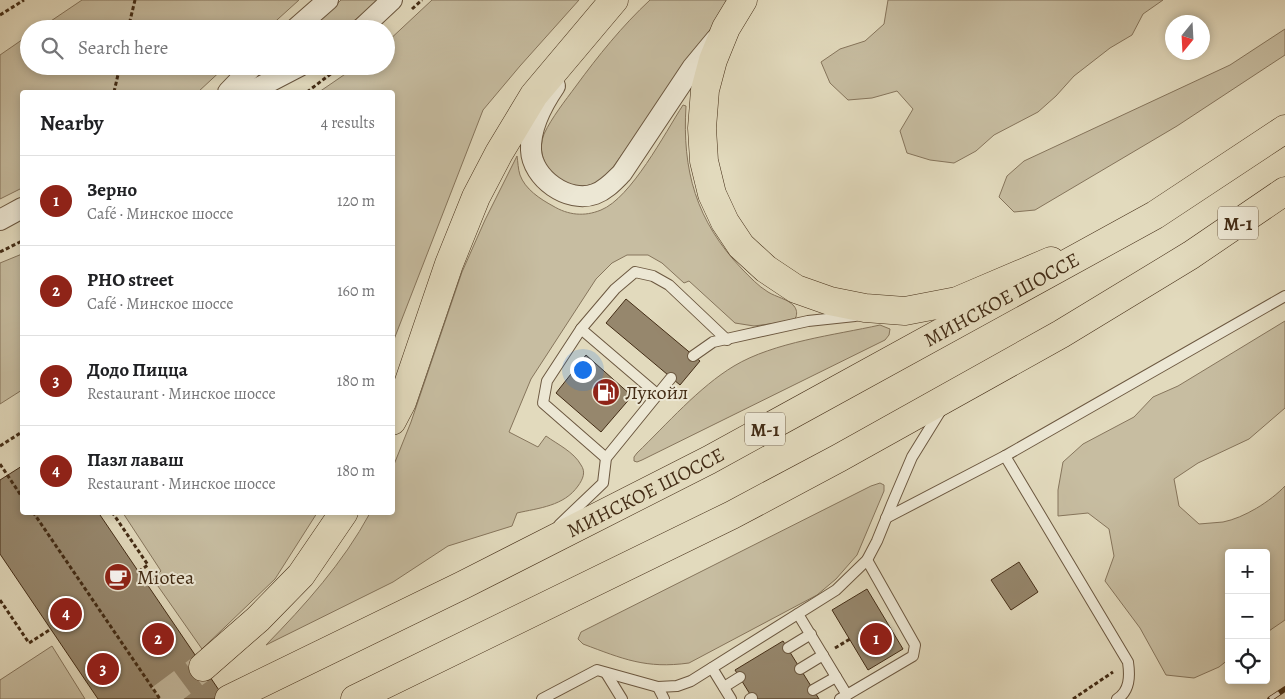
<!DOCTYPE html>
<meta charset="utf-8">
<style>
:root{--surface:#fff;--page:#f2f2f2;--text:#202124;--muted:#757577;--line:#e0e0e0;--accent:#8f2418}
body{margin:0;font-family:Alegreya,serif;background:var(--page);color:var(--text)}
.controls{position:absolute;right:15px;bottom:15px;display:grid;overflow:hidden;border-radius:5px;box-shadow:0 2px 8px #0003}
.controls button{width:45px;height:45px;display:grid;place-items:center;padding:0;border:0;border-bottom:1px solid var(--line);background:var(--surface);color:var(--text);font:25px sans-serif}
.compass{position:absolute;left:1165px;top:15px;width:45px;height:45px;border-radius:50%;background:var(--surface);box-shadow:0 2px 8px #0003;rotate:198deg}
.you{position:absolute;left:582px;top:369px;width:18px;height:18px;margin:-12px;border:4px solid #fff;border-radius:50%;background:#1a73e8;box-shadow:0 0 0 8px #1a73e833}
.badge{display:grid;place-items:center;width:32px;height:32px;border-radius:50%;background:var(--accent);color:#fff;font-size:16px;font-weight:700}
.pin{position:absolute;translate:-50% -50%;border:2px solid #fff;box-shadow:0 1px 5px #0006}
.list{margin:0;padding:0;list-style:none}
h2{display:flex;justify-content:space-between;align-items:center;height:65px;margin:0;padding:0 20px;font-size:21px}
h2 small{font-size:16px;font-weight:400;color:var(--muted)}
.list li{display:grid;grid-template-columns:32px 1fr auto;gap:15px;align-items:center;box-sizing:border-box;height:90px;padding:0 20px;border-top:1px solid var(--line)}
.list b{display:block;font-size:19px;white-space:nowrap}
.list p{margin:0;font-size:16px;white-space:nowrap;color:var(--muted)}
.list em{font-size:16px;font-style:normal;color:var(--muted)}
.icon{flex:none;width:28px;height:28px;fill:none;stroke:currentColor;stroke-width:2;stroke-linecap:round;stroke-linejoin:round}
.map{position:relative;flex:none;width:1285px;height:699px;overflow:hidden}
.search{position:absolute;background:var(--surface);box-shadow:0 2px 8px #0003;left:20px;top:20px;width:375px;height:55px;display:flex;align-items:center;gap:12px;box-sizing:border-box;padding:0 18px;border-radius:28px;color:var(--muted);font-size:19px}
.panel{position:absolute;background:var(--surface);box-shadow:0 2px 8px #0003;left:20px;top:90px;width:375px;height:425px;border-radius:5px}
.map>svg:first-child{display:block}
</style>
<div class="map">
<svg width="1285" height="699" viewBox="0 0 1285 699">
<rect width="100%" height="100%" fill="#e2dabd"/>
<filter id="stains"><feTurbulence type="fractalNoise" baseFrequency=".004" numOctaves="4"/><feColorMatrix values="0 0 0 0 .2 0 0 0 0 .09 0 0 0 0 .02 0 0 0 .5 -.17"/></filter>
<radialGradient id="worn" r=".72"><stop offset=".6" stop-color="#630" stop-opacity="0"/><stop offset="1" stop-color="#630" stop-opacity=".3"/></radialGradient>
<!-- green -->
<g fill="#c7bda1" stroke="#86755c">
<polygon points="82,0 299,0 267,29 39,29"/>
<polygon points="341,0 379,0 365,13 342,29 312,29"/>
<polygon points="432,0 579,0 520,66 483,110 393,342 392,92 319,92 357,66 386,66 386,43"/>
<path d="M650 0H731L611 170C606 176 600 181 593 184 564 194 532 164 544 134 552 117 565 101 576 86 598 56 622 26 650 0Z"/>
<polygon points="888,0 1163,0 1143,14 1132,35 1110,48 1074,76 1056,96 1038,112 994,135 976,151 954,163 930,160 907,153 900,131 913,109 897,91 872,98 848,100 830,83 821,62 840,49 865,41 884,24"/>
<polygon points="1285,29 1285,55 1177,126 1035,210 1014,212 999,197 1007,176 1024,161 1230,65"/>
<polygon points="29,35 29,66 226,66 198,92 22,92 22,188 0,199 0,55"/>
<path d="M683 105 686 106C682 170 696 221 742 269 750 277 758 286 768 292 776 297 788 299 794 306 797 310 797 313 796 317L792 321 754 326 735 323 689 281 684 283 662 263 648 255H627L612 263 596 279 531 379 509 432 538 447 546 436C557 444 574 452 581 465 586 472 583 479 578 486 564 506 539 508 517 513L512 526 448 546 393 582 266 645C305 605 343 563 370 513L392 512 393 467 411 422 462 272 485 220 517 156C518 162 518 169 520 175 525 189 540 199 553 206 568 215 584 217 601 210 631 198 665 133 683 105Z"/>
<polygon points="22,254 22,390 0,404 0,263"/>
<path d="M1285 321V408L1249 439 1198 463 1174 479 1179 506 1199 524C1207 523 1215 523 1223 522 1244 518 1271 501 1285 486V620L1266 633V553H1229V659L1219 667 1194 678 1166 675 1140 628 1105 581 1114 556 1109 529 1088 513 1058 516V490L1063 462 1083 444 1134 417 1153 397 1178 386Z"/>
<path d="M880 325 890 329 889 335 885 340 642 460 637 462 634 461V457L637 453C667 424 699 387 734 366 774 342 835 335 880 325Z"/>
<path d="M880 483 884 485V491L857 555 836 579 817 595 689 663C646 669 623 659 583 644L578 639 581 632 871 486Z"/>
<polygon points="123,513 317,513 275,579 202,649 153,579 161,571"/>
<polygon points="52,646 85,699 0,699 0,680"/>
</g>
<!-- building -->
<g fill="#96876d" stroke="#442d16">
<polygon points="626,299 700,361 680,385 606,323"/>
<polygon points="586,355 632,396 601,432 556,393"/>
<polygon points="22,466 22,512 98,512 225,699 98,699 0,554 0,480"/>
<polygon points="1019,562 1038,592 1011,610 991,580"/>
<polygon points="867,589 903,649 868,670 832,610"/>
<polygon points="783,641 819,699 753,699 735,670"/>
</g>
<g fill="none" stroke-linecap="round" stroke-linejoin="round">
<!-- primary-tunnel -->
<polyline stroke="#c2b79c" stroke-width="28" stroke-dasharray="28 14" stroke-linecap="butt" points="160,699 203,667"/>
<!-- lane casing -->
<g stroke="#6c5840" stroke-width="12">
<g id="lane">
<polyline points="581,329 657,394"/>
<polyline points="693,356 713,342 808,321 855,316"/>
<polyline points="1005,456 1285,296"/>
<polyline points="606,458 543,403 547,381 581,329 615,289 635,272 653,276 669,285 727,340"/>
<path d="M886 518 1005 456 1128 662C1130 676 1130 691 1117 699"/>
<polyline points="559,525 603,483 606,458 671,378"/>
<polyline points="798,614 847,695"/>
<polyline points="788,648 811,634"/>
<polyline points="712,668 731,699"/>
<polyline points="800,669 823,655"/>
<polyline points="606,673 622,699"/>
<polyline points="658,687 664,699"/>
<polyline points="724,687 740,677"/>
<polyline points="813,690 836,677"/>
<polyline points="542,699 597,670 658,687 677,686 691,681 836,590 867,560 877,541 892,504 912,457 941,410"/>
<polyline points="750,699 752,698"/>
<polyline points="840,699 913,656 915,645 867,560"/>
</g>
</g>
<!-- street casing -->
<g stroke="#6c5840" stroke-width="22">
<g id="street">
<polyline points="295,29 328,0"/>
<polyline points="361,29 392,0"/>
<path d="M555 86C542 105 530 127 531 150 532 178 568 204 595 194 606 190 614 181 622 173L692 68 716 39"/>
<polyline points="228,92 253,66"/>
<polyline points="250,92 300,66"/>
<polyline points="0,220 22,208"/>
</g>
</g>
<!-- primary casing -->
<g stroke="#442d16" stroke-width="29">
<g id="primary">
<polyline points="743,0 726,28 713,60 705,90 702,128 704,161 712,194 725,222 741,246 766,269 796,289 830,301 865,308 905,311 957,301 1051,261"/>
<polyline points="392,421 402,402 449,264 476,197 499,153 534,95 614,0"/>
<polyline points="203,667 258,619 301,575 344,512"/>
</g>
</g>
<!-- highway casing -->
<g stroke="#442d16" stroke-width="29">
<g id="highway">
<path id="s1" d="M229 699 463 585 709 460 1155 215 1285 129"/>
<polyline points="355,699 732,515 839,458 1061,334 1191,255 1285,191"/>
</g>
</g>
<!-- path -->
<g stroke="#442d16" stroke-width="3" stroke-dasharray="4 2.5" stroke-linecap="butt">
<polyline points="412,9 422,0"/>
<polyline points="0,15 24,0"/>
<polyline points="128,29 135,0"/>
<polyline points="114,92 120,66"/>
<polyline points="307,92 341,66"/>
<polyline points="0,252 22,241"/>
<polyline points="0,446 22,432"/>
<polyline points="0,464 22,497"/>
<polyline points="112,512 148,565 138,572"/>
<polyline points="0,600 29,643 51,629"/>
<polyline points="835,648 850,639"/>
<polyline points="1073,699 1113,672"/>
</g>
<!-- lane -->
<use href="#lane" stroke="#ece7d4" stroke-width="10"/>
<!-- street -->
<use href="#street" stroke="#ece7d4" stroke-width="20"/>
<!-- primary -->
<use href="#primary" stroke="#e2dabd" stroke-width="28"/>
<!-- highway -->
<use href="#highway" stroke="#e2dabd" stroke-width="28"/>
<!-- rail casing -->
<g stroke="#442d16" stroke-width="5.5">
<polyline id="rail" points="1270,699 1285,689"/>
</g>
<!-- rail -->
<use href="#rail" stroke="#ece7d4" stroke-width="4" stroke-dasharray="11" stroke-linecap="butt"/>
<!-- path-bridge -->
<polyline stroke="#442d16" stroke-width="3" stroke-dasharray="4 2.5" stroke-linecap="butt" points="33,512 160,699"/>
</g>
<!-- icons -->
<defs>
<g id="fuel-disc" transform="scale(1.4375)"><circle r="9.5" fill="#8f2418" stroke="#ece7d4"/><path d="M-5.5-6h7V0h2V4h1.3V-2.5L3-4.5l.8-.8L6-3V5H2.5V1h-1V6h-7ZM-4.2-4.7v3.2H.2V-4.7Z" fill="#fff"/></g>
<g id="cafe-disc" transform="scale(1.4375)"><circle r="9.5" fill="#8f2418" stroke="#ece7d4"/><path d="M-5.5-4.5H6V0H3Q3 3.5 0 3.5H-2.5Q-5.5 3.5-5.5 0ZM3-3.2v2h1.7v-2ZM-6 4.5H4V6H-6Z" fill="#fff"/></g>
</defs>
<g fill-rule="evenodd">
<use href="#fuel-disc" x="606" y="392"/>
<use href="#cafe-disc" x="118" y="577"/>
</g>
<g text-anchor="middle" stroke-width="4" stroke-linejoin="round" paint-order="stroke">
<!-- shield labels -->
<g fill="#ece7d4" stroke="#76654f" stroke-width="1">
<rect x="1218" y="206.5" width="40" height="33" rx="4"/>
<rect x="745" y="412.5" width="40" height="33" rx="4"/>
</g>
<g font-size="19" font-weight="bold" fill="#442d16">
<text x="1238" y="230">М-1</text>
<text x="765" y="436">М-1</text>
</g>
<!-- street labels -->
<g font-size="20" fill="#442d16" stroke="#ece7d4">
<text dy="7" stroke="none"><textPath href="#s1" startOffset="870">МИНСКОЕ ШОССЕ</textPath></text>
<text dy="7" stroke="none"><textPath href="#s1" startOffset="465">МИНСКОЕ ШОССЕ</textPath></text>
</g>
<!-- poi labels -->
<g font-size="20" fill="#442d16" stroke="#ece7d4" text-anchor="start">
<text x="625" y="399">Лукойл</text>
<text x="137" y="584">Miotea</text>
</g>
</g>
<rect width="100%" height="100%" filter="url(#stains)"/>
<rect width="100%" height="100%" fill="url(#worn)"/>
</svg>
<div class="controls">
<button>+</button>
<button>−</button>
<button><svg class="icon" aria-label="locate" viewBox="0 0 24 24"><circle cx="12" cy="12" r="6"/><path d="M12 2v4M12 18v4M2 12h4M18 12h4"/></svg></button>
</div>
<svg class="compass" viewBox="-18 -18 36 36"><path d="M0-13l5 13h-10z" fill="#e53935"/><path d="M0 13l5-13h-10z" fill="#757577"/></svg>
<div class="you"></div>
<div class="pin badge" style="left:876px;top:639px">1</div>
<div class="pin badge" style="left:158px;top:639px">2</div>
<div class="pin badge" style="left:103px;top:669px">3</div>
<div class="pin badge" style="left:66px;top:614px">4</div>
<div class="search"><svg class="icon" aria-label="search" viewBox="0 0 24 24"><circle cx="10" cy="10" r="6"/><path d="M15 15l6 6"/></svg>Search here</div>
<section class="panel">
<h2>Nearby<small>4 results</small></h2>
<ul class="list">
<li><span class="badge">1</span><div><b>Зерно</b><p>Café · Минское шоссе</p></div><em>120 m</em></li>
<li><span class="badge">2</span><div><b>PHO street</b><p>Café · Минское шоссе</p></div><em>160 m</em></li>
<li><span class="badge">3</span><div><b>Додо Пицца</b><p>Restaurant · Минское шоссе</p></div><em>180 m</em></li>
<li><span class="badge">4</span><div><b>Пазл лаваш</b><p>Restaurant · Минское шоссе</p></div><em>180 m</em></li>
</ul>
</section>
</div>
